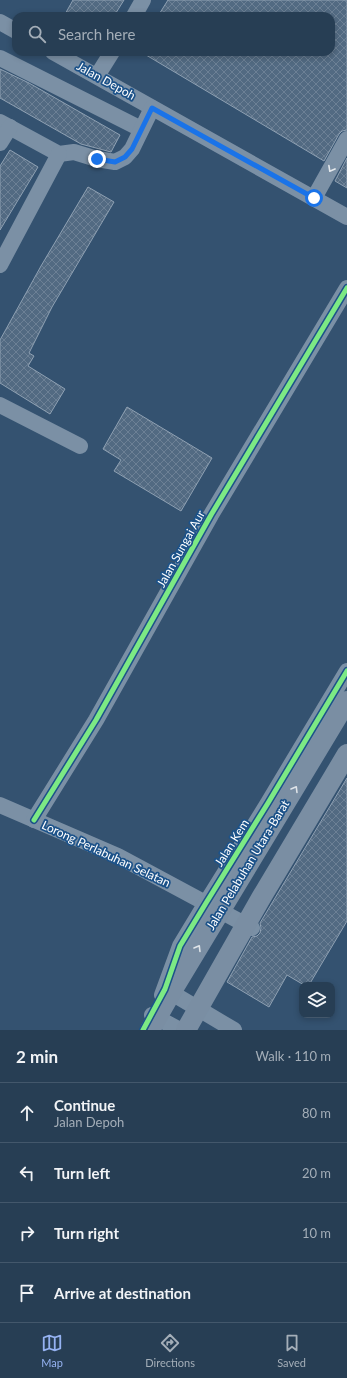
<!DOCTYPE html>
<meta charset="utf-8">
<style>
:root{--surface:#273e54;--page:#2f455a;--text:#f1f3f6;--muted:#a4aeb8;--line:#43576b;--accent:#95b2f1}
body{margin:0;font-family:Lato,sans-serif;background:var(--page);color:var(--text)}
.controls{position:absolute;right:12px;bottom:12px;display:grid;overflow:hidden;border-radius:8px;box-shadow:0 2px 6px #0003}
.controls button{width:36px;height:36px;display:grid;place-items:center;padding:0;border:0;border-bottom:1px solid var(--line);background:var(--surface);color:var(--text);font:20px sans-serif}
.stop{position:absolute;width:12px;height:12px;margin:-9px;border:3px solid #1a73e8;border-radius:50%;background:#fff}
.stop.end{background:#1a73e8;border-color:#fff;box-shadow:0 1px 4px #0008}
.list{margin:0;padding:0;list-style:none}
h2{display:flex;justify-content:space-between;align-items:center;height:52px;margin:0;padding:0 16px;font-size:17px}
h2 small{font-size:13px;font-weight:400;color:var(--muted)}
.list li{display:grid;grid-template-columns:26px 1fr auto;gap:12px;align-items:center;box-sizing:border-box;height:60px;padding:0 16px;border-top:1px solid var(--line)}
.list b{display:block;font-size:15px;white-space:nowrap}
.list p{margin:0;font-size:13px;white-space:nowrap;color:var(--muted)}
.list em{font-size:13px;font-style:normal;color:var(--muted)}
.icon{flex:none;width:22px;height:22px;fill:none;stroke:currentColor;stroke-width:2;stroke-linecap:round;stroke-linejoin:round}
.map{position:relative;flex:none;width:347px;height:1030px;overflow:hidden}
.search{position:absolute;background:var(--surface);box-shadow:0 2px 6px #0003;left:12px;right:12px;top:12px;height:44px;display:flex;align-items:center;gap:10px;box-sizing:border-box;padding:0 14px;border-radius:12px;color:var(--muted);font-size:15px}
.sheet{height:292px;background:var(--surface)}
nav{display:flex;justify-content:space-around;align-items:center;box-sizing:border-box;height:56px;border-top:1px solid var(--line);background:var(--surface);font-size:11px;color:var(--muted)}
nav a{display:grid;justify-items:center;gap:2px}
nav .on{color:var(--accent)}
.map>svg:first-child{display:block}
</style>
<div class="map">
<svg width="347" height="1030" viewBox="0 0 347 1030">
<defs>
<pattern id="building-cross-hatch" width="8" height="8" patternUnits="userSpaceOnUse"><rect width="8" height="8" fill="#526a82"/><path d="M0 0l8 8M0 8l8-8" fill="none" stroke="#6c8095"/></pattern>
</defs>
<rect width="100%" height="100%" fill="#345270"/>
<!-- building -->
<g fill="url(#building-cross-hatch)" stroke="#8fa1b3">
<polygon points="73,0 124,0 114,16 64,16"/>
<polygon points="168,0 347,0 347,130 342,131 339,134 324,161 141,52 331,52 331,16 158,16"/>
<polygon points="0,69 29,83 120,135 111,152 81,144 0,98"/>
<polygon points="10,150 38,167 0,230 0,166"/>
<polygon points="347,158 347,188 335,181"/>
<polygon points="88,187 114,202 52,307 29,353 34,356 28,366 65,389 50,414 0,383 0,340 41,266"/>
<polygon points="127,407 212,458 181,511 114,471 121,460 103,449"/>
<polygon points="347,778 347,921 309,985 304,985 287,975 269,1007 227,982 252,937 257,936 260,933 261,928 260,923"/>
</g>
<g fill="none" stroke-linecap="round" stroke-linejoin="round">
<!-- minor -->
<g stroke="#7b90a5" stroke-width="16">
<polyline points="134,16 143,0"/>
<polyline points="0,22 16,31"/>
<polyline points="53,52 347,217"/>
<polyline points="0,58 141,129"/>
<polyline points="97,76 112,52"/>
<polyline points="0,122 59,154 74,152 97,159 115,162 125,157 132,149 152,108"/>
<polyline points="0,143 10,127"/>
<polyline points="314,198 347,139"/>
<polyline points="0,265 59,154"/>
<polyline points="0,405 80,446"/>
<polyline points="0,805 118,856 252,928"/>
<polyline points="34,820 96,720 211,515 347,288"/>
<polyline points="165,989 234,1030"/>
<polyline points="162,995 180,946 206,903 268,803 347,671"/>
<polyline points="152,1015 180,1030"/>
</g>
<!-- major-bridge -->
<g stroke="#7a8ea3" stroke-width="20">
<polyline points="150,1030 175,986 347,701"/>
<polyline points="186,1030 261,898 347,754"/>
</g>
<!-- cycleway casing -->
<g stroke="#1c5289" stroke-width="8">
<g id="cycleway">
<polyline points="34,820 96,720 211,515 347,288"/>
<polyline points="143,1030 165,989 180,946 206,903 268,803 347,671"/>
</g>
</g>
<!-- cycleway -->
<use href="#cycleway" stroke="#7ce984" stroke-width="5"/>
</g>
<!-- one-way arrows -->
<defs><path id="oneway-chevron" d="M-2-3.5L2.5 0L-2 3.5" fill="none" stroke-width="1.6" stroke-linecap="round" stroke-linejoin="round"/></defs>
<use stroke="#e5e9ed" href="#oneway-chevron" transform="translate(331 169) rotate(119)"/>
<g stroke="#dee3e8">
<use href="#oneway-chevron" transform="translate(295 789) rotate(-59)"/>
<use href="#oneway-chevron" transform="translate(198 948) rotate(-59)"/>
</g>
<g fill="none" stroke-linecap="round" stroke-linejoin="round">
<!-- route -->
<polyline stroke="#1a73e8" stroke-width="5" points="97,159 115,162 125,157 132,149 152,108 314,198"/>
</g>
<g text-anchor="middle" stroke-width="3.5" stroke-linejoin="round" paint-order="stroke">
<!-- street labels -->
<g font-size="12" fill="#fff" stroke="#1c5289">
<text transform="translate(106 81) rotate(29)" y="4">Jalan Depoh</text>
<text transform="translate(181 549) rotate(-61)" y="4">Jalan Sungai Aur</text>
<text transform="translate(232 843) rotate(-58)" y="4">Jalan Kem</text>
<text transform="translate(106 854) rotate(25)" y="4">Lorong Perlabuhan Selatan</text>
<text transform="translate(248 865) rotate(-59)" y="4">Jalan Pelabuhan Utara-Barat</text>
</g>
</g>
</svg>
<div class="controls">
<button><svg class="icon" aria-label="layers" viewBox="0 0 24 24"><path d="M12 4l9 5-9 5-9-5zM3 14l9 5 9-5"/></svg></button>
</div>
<div class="stop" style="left:314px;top:198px"></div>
<div class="stop end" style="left:97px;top:159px"></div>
<div class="search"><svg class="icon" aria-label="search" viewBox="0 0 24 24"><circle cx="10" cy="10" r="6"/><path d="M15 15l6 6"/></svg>Search here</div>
</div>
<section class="sheet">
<h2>2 min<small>Walk · 110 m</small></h2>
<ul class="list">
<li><svg class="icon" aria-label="ahead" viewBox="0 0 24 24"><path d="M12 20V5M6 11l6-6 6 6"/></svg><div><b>Continue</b><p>Jalan Depoh</p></div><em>80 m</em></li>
<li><svg class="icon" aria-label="left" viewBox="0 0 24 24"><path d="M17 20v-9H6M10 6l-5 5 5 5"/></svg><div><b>Turn left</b></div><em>20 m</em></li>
<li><svg class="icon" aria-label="right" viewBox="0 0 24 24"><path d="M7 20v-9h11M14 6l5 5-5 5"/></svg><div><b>Turn right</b></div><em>10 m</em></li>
<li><svg class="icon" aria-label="arrive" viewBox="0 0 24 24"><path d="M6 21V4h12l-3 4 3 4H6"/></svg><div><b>Arrive at destination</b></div></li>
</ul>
</section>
<nav>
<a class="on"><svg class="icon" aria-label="map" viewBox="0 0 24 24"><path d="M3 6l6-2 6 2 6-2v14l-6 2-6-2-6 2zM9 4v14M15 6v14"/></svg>Map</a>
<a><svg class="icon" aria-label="directions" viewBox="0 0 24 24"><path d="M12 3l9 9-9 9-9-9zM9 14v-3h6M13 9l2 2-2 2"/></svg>Directions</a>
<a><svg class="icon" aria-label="saved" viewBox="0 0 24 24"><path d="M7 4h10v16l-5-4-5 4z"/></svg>Saved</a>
</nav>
